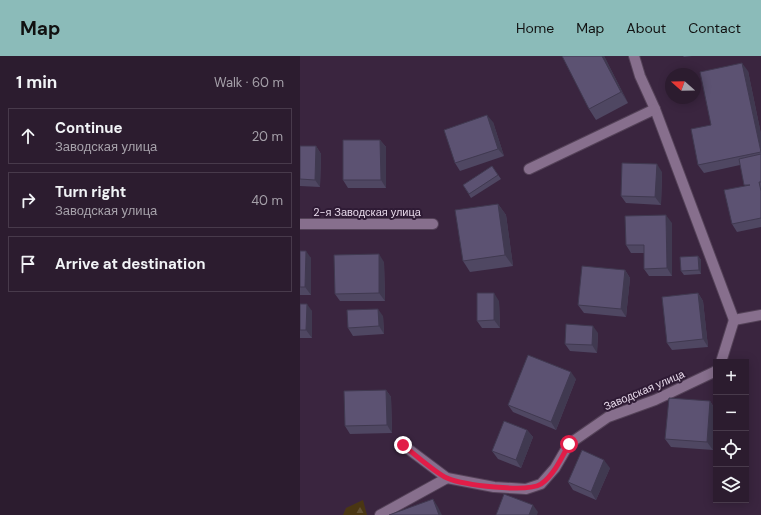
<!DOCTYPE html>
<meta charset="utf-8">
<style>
:root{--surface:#2c1c2f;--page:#38293b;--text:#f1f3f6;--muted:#a6a1aa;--line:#483a4b;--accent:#8bbbb9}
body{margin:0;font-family:"DM Sans",sans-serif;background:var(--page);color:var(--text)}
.controls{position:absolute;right:12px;bottom:12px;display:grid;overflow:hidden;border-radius:0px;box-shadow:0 2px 10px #0003}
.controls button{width:36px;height:36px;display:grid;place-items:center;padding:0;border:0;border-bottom:1px solid var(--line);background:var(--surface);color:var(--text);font:20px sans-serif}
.compass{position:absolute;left:365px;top:12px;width:36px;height:36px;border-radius:50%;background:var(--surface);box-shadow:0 2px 10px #0003;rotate:290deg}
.stop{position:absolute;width:12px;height:12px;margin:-9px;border:3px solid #e11d48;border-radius:50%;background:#fff}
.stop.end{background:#e11d48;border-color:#fff;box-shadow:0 1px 4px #0008}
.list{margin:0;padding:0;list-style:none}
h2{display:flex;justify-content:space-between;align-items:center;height:52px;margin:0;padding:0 16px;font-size:17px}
h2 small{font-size:13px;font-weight:400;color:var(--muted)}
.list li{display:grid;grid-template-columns:26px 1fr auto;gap:12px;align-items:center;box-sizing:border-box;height:56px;margin:0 8px 8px;padding:0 8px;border:1px solid var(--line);border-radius:0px}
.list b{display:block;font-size:15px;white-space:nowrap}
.list p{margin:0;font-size:13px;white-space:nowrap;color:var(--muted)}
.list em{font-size:13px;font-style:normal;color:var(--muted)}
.icon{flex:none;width:22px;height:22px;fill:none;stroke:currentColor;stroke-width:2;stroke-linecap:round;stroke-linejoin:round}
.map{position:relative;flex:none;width:461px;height:459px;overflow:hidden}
header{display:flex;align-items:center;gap:24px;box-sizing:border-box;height:56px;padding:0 20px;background:var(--accent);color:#111}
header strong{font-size:19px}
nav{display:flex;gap:22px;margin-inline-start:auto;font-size:14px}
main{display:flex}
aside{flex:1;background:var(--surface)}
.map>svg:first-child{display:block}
</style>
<header>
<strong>Map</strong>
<nav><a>Home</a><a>Map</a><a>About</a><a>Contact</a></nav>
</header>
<main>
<aside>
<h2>1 min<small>Walk · 60 m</small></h2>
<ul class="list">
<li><svg class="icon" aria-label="ahead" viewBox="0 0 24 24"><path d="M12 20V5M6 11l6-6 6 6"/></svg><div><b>Continue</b><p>Заводская улица</p></div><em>20 m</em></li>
<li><svg class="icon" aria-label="right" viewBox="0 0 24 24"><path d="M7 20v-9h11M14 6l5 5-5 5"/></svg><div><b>Turn right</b><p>Заводская улица</p></div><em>40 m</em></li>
<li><svg class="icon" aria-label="arrive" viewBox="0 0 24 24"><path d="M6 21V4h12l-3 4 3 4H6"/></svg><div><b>Arrive at destination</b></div></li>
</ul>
</aside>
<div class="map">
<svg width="461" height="459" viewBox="0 0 461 459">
<defs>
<pattern id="forest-firs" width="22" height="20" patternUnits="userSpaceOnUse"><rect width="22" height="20" fill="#4a3613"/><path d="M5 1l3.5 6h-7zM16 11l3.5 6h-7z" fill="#645235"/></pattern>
</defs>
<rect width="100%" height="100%" fill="#3a253f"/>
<!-- forest -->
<polygon fill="url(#forest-firs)" points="63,444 67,459 43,459 46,452"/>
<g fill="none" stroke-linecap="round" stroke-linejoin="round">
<!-- minor casing -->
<g stroke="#544258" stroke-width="12">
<g id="minor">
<polyline points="334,0 340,20 355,53 434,264 461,259"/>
<polyline points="229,113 355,53"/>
<polyline points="0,168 133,168"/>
<polyline points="421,306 434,264"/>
<polyline points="103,389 147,422 194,431 226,433 241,428 255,412 269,388 308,361 355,344 416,315"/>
<polyline points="80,459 147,422"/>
</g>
</g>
<!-- minor -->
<use href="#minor" stroke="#876f8d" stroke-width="10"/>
</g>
<!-- wall -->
<g fill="#4f4762">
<polygon points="304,0 328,47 296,64 289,53"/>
<polygon points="383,0 392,0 384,1"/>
<polygon points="448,15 461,78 461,171 437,176 432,168 445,130 440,109 404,117 398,109 411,69"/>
<polygon points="193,66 204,100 160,115 155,107"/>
<polygon points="80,84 86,91 86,132 48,132 43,124"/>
<polygon points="0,90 16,90 21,98 20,131 0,130"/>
<polygon points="192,110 201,123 171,142 163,129"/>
<polygon points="362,116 361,149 326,147 321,140"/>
<polygon points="198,148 206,159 213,210 170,216 163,205"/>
<polygon points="372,167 372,220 349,220 344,213 344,197 331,197 326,189"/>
<polygon points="0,195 11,202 11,239 0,239"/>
<polygon points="398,200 401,204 401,218 384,219 381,215"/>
<polygon points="84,206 85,245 40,245 35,238"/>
<polygon points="325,214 330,222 326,261 284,257 278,249"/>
<polygon points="398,237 403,245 408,291 372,294 367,287"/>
<polygon points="199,245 200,272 182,272 177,265"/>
<polygon points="0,248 12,255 12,282 0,282"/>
<polygon points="83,260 84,278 53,280 48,272"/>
<polygon points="298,277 297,297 270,295 265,288"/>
<polygon points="276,323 256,374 213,356 208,349"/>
<polygon points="86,334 91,341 92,377 50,378 45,370"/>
<polygon points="410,345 415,353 413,394 371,391 365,383"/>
<polygon points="227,374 233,381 221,412 198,403 192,395"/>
<polygon points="310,412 296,444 273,434 268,426"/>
</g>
<!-- shaded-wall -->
<g fill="#403950">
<polygon points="302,0 304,0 328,47 321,36"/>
<polygon points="442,7 448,15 461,78 461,96"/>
<polygon points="187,59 193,66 204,100 198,93"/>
<polygon points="80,84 86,91 86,132 81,124"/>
<polygon points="16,90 21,98 20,131 15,124"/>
<polygon points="357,108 362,116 361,149 355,141"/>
<polygon points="198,148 206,159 213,210 205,199"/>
<polygon points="366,159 372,167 372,220 367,212"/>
<polygon points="6,195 11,202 11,239 5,231"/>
<polygon points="79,198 84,206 85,245 79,237"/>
<polygon points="398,200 401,204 401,218 399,214"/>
<polygon points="325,214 330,222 326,261 321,253"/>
<polygon points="194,237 199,245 200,272 194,264"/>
<polygon points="398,237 403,245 408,291 403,283"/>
<polygon points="7,248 12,255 12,282 6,274"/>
<polygon points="78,253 83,260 84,278 79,270"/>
<polygon points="293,270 298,277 297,297 292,289"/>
<polygon points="271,316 276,323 256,374 251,366"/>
<polygon points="86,334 91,341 92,377 87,369"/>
<polygon points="410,345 415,353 413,394 407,386"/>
<polygon points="227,374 233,381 221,412 216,404"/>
<polygon points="304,404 310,412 296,444 291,436"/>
<polygon points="133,443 138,451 142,459 139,459"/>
<polygon points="233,449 238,456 237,459 229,459"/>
</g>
<!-- building -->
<g fill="#5c5272" stroke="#403950">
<polygon points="262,0 302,0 321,36 289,53"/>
<polygon points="442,7 461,96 398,109 391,73 411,69 400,16"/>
<polygon points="187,59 198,93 155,107 144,74"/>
<polygon points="43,84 80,84 81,124 43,124"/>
<polygon points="0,90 16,90 15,124 0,123"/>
<polygon points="461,98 461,126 459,126 461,135 461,162 432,168 424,134 450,129 444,129 439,103"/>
<polygon points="322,107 357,108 355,141 321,140"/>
<polygon points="192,110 198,119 169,138 163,129"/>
<polygon points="198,148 205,199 163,205 155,154"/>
<polygon points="366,159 367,212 344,213 344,189 326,189 325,160"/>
<polygon points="0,195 6,195 5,231 0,231"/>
<polygon points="79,198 79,237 35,238 34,199"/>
<polygon points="398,200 399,214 381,215 380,201"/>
<polygon points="282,210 325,214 321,253 278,249"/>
<polygon points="177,237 194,237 194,264 177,265"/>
<polygon points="398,237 403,283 367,287 362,241"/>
<polygon points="0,248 7,248 6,274 0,274"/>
<polygon points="78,253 79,270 48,272 47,254"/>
<polygon points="266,268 293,270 292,289 265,288"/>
<polygon points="228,299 271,316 251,366 208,349"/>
<polygon points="86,334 87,369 45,370 44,335"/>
<polygon points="369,342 410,345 407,386 365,383"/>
<polygon points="204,365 227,374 216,404 192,395"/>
<polygon points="282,394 304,404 291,436 268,426"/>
<polygon points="204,438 233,449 229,459 196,459"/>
<polygon points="133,443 139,459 89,459"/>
</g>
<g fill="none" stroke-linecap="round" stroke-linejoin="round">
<!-- route -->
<path stroke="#e11d48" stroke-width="5" d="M103 389C113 397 137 418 147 422 163 429 227 437 241 428 254 419 262 401 269 388"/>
</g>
<g text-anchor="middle" stroke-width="4" stroke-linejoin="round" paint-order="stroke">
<!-- street labels -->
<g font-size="11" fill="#e6d8e9" stroke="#2f1b35">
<text x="67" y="160">2-я Заводская улица</text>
<text transform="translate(344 334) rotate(-23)" y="4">Заводская улица</text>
</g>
</g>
</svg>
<div class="controls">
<button>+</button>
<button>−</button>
<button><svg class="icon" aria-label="locate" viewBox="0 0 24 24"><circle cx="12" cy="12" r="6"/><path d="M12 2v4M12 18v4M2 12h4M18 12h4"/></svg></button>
<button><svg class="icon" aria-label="layers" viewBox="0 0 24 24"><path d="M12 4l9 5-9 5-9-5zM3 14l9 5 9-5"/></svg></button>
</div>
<svg class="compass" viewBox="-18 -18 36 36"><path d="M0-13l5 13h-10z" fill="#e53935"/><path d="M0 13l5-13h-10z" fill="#a6a1aa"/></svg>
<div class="stop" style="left:269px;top:388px"></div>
<div class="stop end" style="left:103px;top:389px"></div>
</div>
</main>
